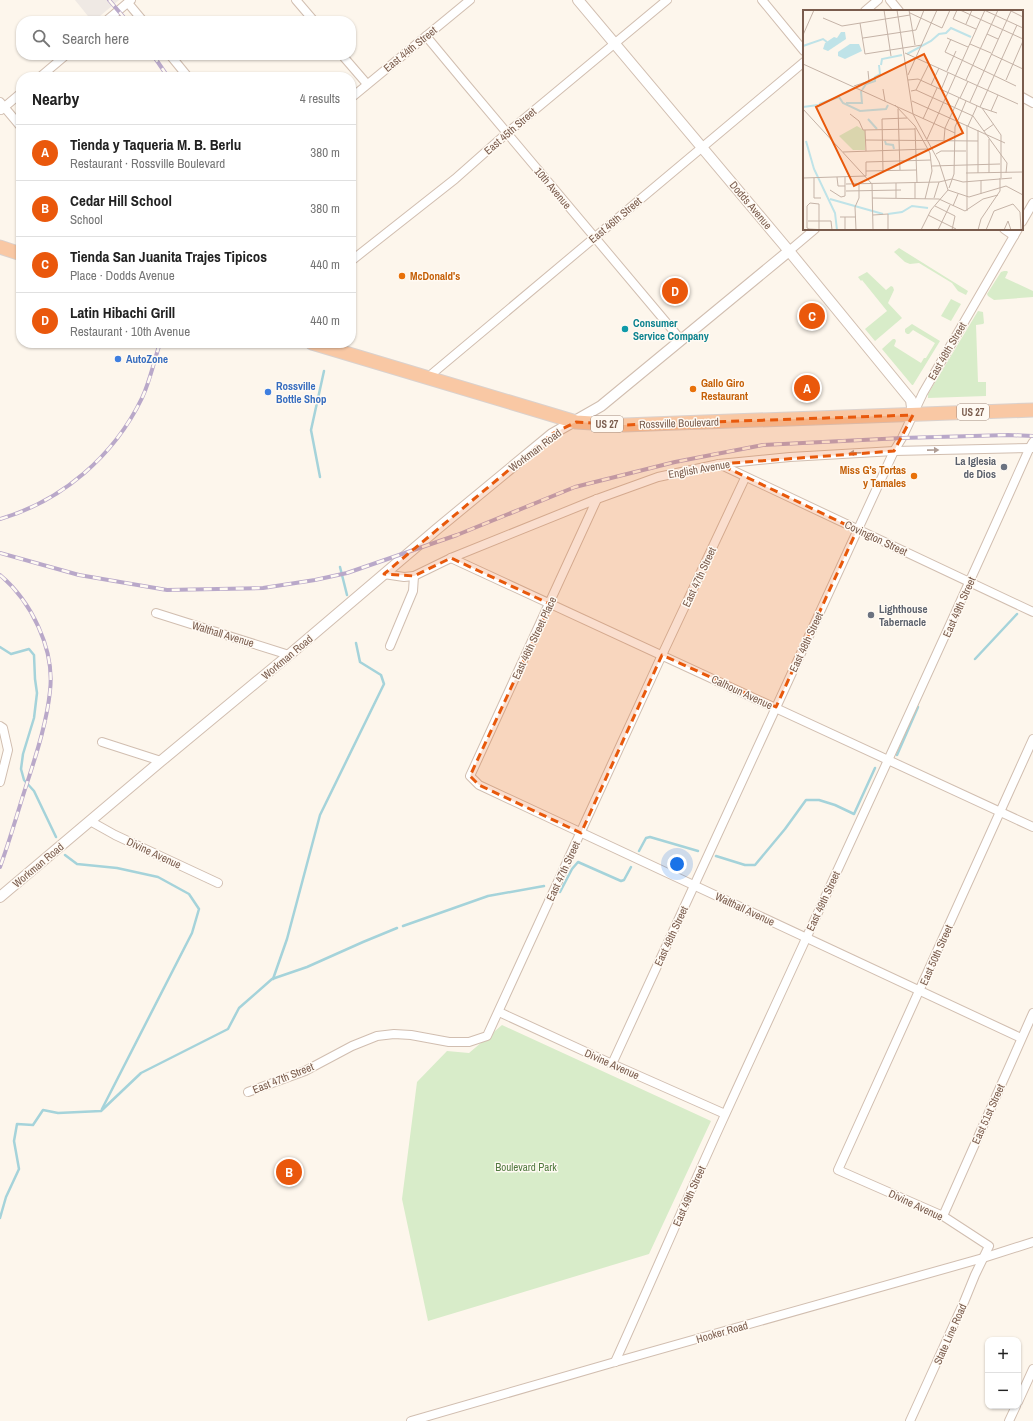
<!DOCTYPE html>
<meta charset="utf-8">
<style>
:root{--surface:#fff;--page:#f2f2f2;--text:#222;--muted:#767676;--line:#e0e0e0;--accent:#ea580c}
body{margin:0;font-family:"Archivo Narrow",sans-serif;background:var(--page);color:var(--text)}
.controls{position:absolute;right:12px;bottom:12px;display:grid;overflow:hidden;border-radius:8px;box-shadow:0 1px 3px #0004}
.controls button{width:36px;height:36px;display:grid;place-items:center;padding:0;border:0;border-bottom:1px solid var(--line);background:var(--surface);color:var(--text);font:20px sans-serif}
.you{position:absolute;left:677px;top:864px;width:14px;height:14px;margin:-10px;border:3px solid #fff;border-radius:50%;background:#1a73e8;box-shadow:0 0 0 6px #1a73e833}
.badge{display:grid;place-items:center;width:26px;height:26px;border-radius:50%;background:var(--accent);color:#fff;font-size:13px;font-weight:700}
.pin{position:absolute;translate:-50% -50%;border:2px solid #fff;box-shadow:0 1px 4px #0006}
.list{margin:0;padding:0;list-style:none}
h2{display:flex;justify-content:space-between;align-items:center;height:52px;margin:0;padding:0 16px;font-size:17px}
h2 small{font-size:13px;font-weight:400;color:var(--muted)}
.list li{display:grid;grid-template-columns:26px 1fr auto;gap:12px;align-items:center;box-sizing:border-box;height:56px;padding:0 16px;border-top:1px solid var(--line)}
.list b{display:block;font-size:15px;white-space:nowrap}
.list p{margin:0;font-size:13px;white-space:nowrap;color:var(--muted)}
.list em{font-size:13px;font-style:normal;color:var(--muted)}
.icon{flex:none;width:22px;height:22px;fill:none;stroke:currentColor;stroke-width:2;stroke-linecap:round;stroke-linejoin:round}
.map{position:relative;flex:none;width:1033px;height:1421px;overflow:hidden}
.search{position:absolute;background:var(--surface);box-shadow:0 1px 3px #0004;left:16px;top:16px;width:340px;height:44px;display:flex;align-items:center;gap:10px;box-sizing:border-box;padding:0 14px;border-radius:16px;color:var(--muted);font-size:15px}
.panel{position:absolute;background:var(--surface);box-shadow:0 1px 3px #0004;left:16px;top:72px;width:340px;height:276px;border-radius:16px}
.map>svg:first-child{display:block}
</style>
<div class="map">
<svg width="1033" height="1421" viewBox="0 0 1033 1421">
<rect width="100%" height="100%" fill="#fdf6ec"/>
<!-- industrial -->
<polygon fill="#efe9e4" points="75,0 119,0 94,21 92,21"/>
<!-- green -->
<g fill="#d8ecc9">
<polygon points="899,248 968,291 966,295 958,291 952,283 919,263 910,264 905,262 894,252"/>
<polygon points="1004,271 1007,271 1008,272 1005,278 1033,291 1033,297 994,300 988,296 987,294 1001,272"/>
<polygon points="867,272 886,290 891,286 893,287 894,290 888,303 902,318 875,341 865,329 887,311 862,280 861,281 858,277"/>
<polygon points="951,299 961,304 951,321 941,316"/>
<polygon points="978,311 983,312 984,323 983,324 976,325 978,382 986,382 986,396 928,398 928,394"/>
<polygon points="912,324 940,341 913,385 912,385 882,349 893,339 895,339 896,341 894,346 921,363 924,358 926,358 935,343 913,330 909,334 907,334 905,332 905,329"/>
<polygon points="502,1025 711,1121 649,1254 428,1321 402,1199 417,1082 447,1051 469,1053"/>
</g>
<g fill="none" stroke-linecap="round" stroke-linejoin="round">
<!-- stream -->
<g stroke="#a5d3da" stroke-width="2.5">
<polyline points="320,477 311,430 324,371"/>
<polyline points="340,567 347,595"/>
<polyline points="0,647 11,654 29,649 34,655 35,679 37,693 34,718 23,754 21,769 24,780 34,791 56,837"/>
<polyline points="975,659 1017,614"/>
<polyline points="897,755 918,707"/>
<polyline points="639,851 646,838 650,837 698,851"/>
<polyline points="65,855 77,864 117,868 158,877 189,894 199,909 192,933 102,1109"/>
<polyline points="716,856 745,865 755,865 785,829 806,800 819,800 835,805 854,814 875,768"/>
<polyline points="560,892 572,869 578,862 621,881 624,880 631,867"/>
<polyline points="403,926 488,896 544,886"/>
<polyline points="273,979 287,939 320,815 384,684 381,675 360,662 356,643"/>
<polyline points="0,1218 6,1197 19,1169 14,1141 17,1124 33,1125 43,1110 58,1113 101,1111 141,1073 228,1029 239,1008 272,979 307,967 363,942 397,928"/>
</g>
<!-- minor casing -->
<g stroke="#d1beb0" stroke-width="10">
<g id="minor">
<polyline points="296,0 314,21"/>
<polyline points="762,0 804,51"/>
<polyline points="890,0 899,11"/>
<polyline points="128,3 143,21"/>
<polyline points="865,11 878,0"/>
<polyline points="106,21 131,0"/>
<polyline points="426,36 465,83 681,340"/>
<polyline points="170,55 188,77"/>
<polyline points="342,55 367,84"/>
<polyline points="40,77 66,55"/>
<polyline points="1022,97 1033,103"/>
<polyline points="351,98 470,0"/>
<polyline points="0,102 21,127"/>
<polyline points="1,110 21,93"/>
<polyline points="1022,222 1033,203"/>
<polyline points="1004,229 1014,236"/>
<polyline points="789,251 815,229"/>
<polyline points="351,261 455,179 507,133 667,0"/>
<polyline points="427,378 804,62"/>
<polyline points="719,464 1033,612"/>
<polyline points="597,499 470,776 479,785 1021,1038"/>
<polyline points="451,558 1033,827"/>
<polyline points="384,574 404,577 414,576 451,558 597,499 658,477 719,464 790,457 894,451 1033,448"/>
<polyline points="156,613 289,655"/>
<polyline points="390,646 413,591 414,576"/>
<polyline points="0,726 3,728 8,750 0,782"/>
<polyline points="102,742 161,761"/>
<polyline points="90,821 115,835 218,883"/>
<polyline points="499,1012 612,1064 725,1114"/>
<polyline points="612,1064 894,451 902,438 923,393 1018,229"/>
<polyline points="248,1092 305,1071 352,1046 377,1036 394,1034 411,1035 449,1042 469,1042 487,1036 662,655 745,478"/>
<polyline points="943,1216 1033,1013"/>
<path d="M615 1362C652 1280 687 1198 724 1117 826 894 930 672 1030 447L1033 442"/>
<polyline points="1018,1402 1033,1369"/>
<polyline points="411,1421 615,1362 983,1258 1033,1242"/>
<polyline points="910,1421 964,1302 975,1275 989,1246 943,1216 838,1170 1033,739"/>
<polyline points="1009,1421 1016,1406"/>
</g>
</g>
<!-- tertiary casing -->
<g stroke="#d1beb0" stroke-width="12">
<g id="tertiary">
<polyline points="578,0 789,251 911,400 913,415"/>
<polyline points="0,897 161,761 289,655 437,529 552,434 601,406 789,251"/>
</g>
</g>
<!-- trunk casing -->
<g stroke="#dad1cd" stroke-width="15">
<g id="trunk">
<polyline points="0,247 21,254"/>
<polyline points="312,343 576,422 624,425 1033,410"/>
</g>
</g>
<!-- minor -->
<use href="#minor" stroke="#fff" stroke-width="8"/>
<!-- tertiary -->
<use href="#tertiary" stroke="#fff" stroke-width="10"/>
<!-- trunk -->
<use href="#trunk" stroke="#f9c8a4" stroke-width="13"/>
<!-- rail casing -->
<g stroke="#b9a8c9" stroke-width="4">
<g id="rail">
<polyline points="109,0 127,21"/>
<polyline points="153,55 168,77"/>
<path d="M0 519C62 501 114 456 142 398 150 381 154 361 160 343"/>
<polyline points="0,553 79,575 167,590 263,588 315,580 347,573 457,535 575,487 675,462 763,445 902,438 1008,435 1033,436"/>
<path d="M0 575C31 601 55 649 50 691 47 720 38 749 29 777 19 807 11 837 0 867"/>
</g>
</g>
<!-- rail -->
<use href="#rail" stroke="#fffaf3" stroke-width="2.5" stroke-dasharray="8" stroke-linecap="butt"/>
</g>
<!-- one-way arrows -->
<defs><path id="oneway-solid" d="M-6-.8H1V-3.2L6.5 0L1 3.2V.8H-6Z"/></defs>
<g fill="#af9d94">
<use href="#oneway-solid" transform="translate(933 450) rotate(-1)"/>
<use href="#oneway-solid" transform="translate(855 453) rotate(177)"/>
</g>
<!-- marked area -->
<path fill="#e8590c" fill-opacity="0.2" stroke="#e8590c" stroke-width="3" stroke-dasharray="8 5" stroke-linejoin="round" d="M913 415 894 451 719 464 857 530 776 707 662 655 581 833 479 785 470 776 550 604 451 558 414 576 384 574 552 434 576 422 624 425Z"/>
<!-- markers -->
<g fill="#e8710a" stroke="#fffaf3" stroke-width="1.5">
<circle cx="402" cy="276" r="4"/>
<circle cx="693" cy="389" r="4"/>
<circle cx="914" cy="476" r="4"/>
</g>
<circle fill="#0f9aa8" stroke="#fffaf3" stroke-width="1.5" cx="625" cy="329" r="4"/>
<g fill="#3f7fe0" stroke="#fffaf3" stroke-width="1.5">
<circle cx="118" cy="359" r="4"/>
<circle cx="268" cy="392" r="4"/>
</g>
<g fill="#6b7280" stroke="#fffaf3" stroke-width="1.5">
<circle cx="1004" cy="467" r="4"/>
<circle cx="871" cy="615" r="4"/>
</g>
<g text-anchor="middle" stroke-width="3" stroke-linejoin="round" paint-order="stroke">
<!-- shield labels -->
<g fill="#fffaf3" stroke="#a28b7f" stroke-width="1">
<rect x="957" y="404" width="32" height="16" rx="3"/>
<rect x="591" y="416" width="32" height="16" rx="3"/>
</g>
<g font-size="10" font-weight="bold" fill="#7a5c4d">
<text x="973" y="416">US 27</text>
<text x="607" y="428">US 27</text>
</g>
<!-- street labels -->
<g font-size="11" fill="#7a5c4d" stroke="#fffaf3">
<text transform="translate(410 49) rotate(-39)" y="4">East 44th Street</text>
<text transform="translate(510 131) rotate(-41)" y="4">East 45th Street</text>
<text transform="translate(553 188) rotate(50)" y="4">10th Avenue</text>
<text transform="translate(751 205) rotate(50)" y="4">Dodds Avenue</text>
<text transform="translate(615 220) rotate(-40)" y="4">East 46th Street</text>
<text transform="translate(947 351) rotate(-60)" y="4">East 48th Street</text>
<text transform="translate(679 423) rotate(-2)" y="4">Rossville Boulevard</text>
<text transform="translate(535 450) rotate(-37)" y="4">Workman Road</text>
<text transform="translate(699 469) rotate(-10)" y="4">English Avenue</text>
<text transform="translate(876 538) rotate(25)" y="4">Covington Street</text>
<text transform="translate(699 577) rotate(-65)" y="4">East 47th Street</text>
<text transform="translate(959 607) rotate(-66)" y="4">East 49th Street</text>
<text transform="translate(223 634) rotate(17)" y="4">Walthall Avenue</text>
<text transform="translate(534 638) rotate(-65)" y="4">East 46th Street Place</text>
<text transform="translate(806 642) rotate(-65)" y="4">East 48th Street</text>
<text transform="translate(287 657) rotate(-40)" y="4">Workman Road</text>
<text transform="translate(742 692) rotate(25)" y="4">Calhoun Avenue</text>
<text transform="translate(154 853) rotate(25)" y="4">Divine Avenue</text>
<text transform="translate(38 865) rotate(-40)" y="4">Workman Road</text>
<text transform="translate(563 871) rotate(-65)" y="4">East 47th Street</text>
<text transform="translate(823 901) rotate(-65)" y="4">East 49th Street</text>
<text transform="translate(745 909) rotate(25)" y="4">Walthall Avenue</text>
<text transform="translate(671 936) rotate(-65)" y="4">East 48th Street</text>
<text transform="translate(936 955) rotate(-66)" y="4">East 50th Street</text>
<text transform="translate(612 1064) rotate(24)" y="4">Divine Avenue</text>
<text transform="translate(283 1078) rotate(-22)" y="4">East 47th Street</text>
<text transform="translate(988 1114) rotate(-66)" y="4">East 51st Street</text>
<text transform="translate(689 1196) rotate(-66)" y="4">East 49th Street</text>
<text transform="translate(916 1205) rotate(25)" y="4">Divine Avenue</text>
<text transform="translate(722 1332) rotate(-16)" y="4">Hooker Road</text>
<text transform="translate(950 1334) rotate(-66)" y="4">State Line Road</text>
</g>
<!-- food labels -->
<g font-size="11" font-weight="bold" fill="#c56008" stroke="#fffaf3" text-anchor="start">
<text x="410" y="280">McDonald's</text>
<text x="701" y="387">Gallo Giro<tspan x="701" dy="13">Restaurant</tspan></text>
<text x="906" y="474" text-anchor="end">Miss G's Tortas<tspan x="906" dy="13">y Tamales</tspan></text>
</g>
<!-- culture labels -->
<g font-size="11" font-weight="bold" fill="#0d838f" stroke="#fffaf3" text-anchor="start">
<text x="633" y="327">Consumer<tspan x="633" dy="13">Service Company</tspan></text>
</g>
<!-- shop labels -->
<g font-size="11" font-weight="bold" fill="#366cbe" stroke="#fffaf3" text-anchor="start">
<text x="126" y="363">AutoZone</text>
<text x="276" y="390">Rossville<tspan x="276" dy="13">Bottle Shop</tspan></text>
</g>
<!-- worship labels -->
<g font-size="11" font-weight="bold" fill="#5b616d" stroke="#fffaf3" text-anchor="end">
<text x="996" y="465">La Iglesia<tspan x="996" dy="13">de Dios</tspan></text>
<text x="879" y="613" text-anchor="start">Lighthouse<tspan x="879" dy="13">Tabernacle</tspan></text>
</g>
<!-- park labels -->
<g font-size="11" fill="#537a41" stroke="#fffaf3">
<text x="526" y="1171">Boulevard Park</text>
</g>
</g>
<!-- overview -->
<g transform="translate(803 10)">
<rect width="220" height="220" fill="#fdf6ec"/>
<path d="M54 116 62 121V140H50L36 126Z" fill="#d8ecc9"/>
<path d="M38 22H42L43 29 25 41 20 39 22 33 31 27 34 28ZM47 34H56L59 41 42 49 35 46V42Z" fill="#bfe3e8"/>
<path fill="none" stroke="#bfe3e8" stroke-width="2" d="M0 36 20 29 24 32M104 44 128 31 136 24 143 23 148 18 168 27M78 55 79 49 99 45M59 80 63 74 72 71V67L77 64 76 55M43 93H59L58 81M16 94 36 87 40 93 57 101 83 99 85 95M0 97 15 95M65 109 74 119M3 131 11 159 32 203 34 220M82 131 83 134 90 135 91 139M27 189 80 204M85 204 99 202 109 196 125 198"/>
<path fill="none" stroke="#c5b3a7" stroke-width="1" d="M81 0 88 46M94 0 110 104 136 152 145 180 166 187 203 176 220 185M106 0 112 35M154 0 150 9 173 19M157 0 220 29M181 0 220 18M206 0 220 7M107 3 139 18 147 0M20 8 39 16 107 5M57 13 62 44 119 35M163 14 169 0M184 24 195 29M0 25 11 0M60 28 113 20 121 0M144 28 165 37M148 29 142 42 213 76M167 34 188 43M102 43 215 94M188 44 220 59M0 54 152 123M144 61 153 41M105 65 134 0M105 70 115 69 179 98 198 125V168M163 70 195 0M203 70 220 31M128 75 136 58M51 76 66 71 65 61M80 79 82 91M113 80 170 106 204 153 203 163M138 80 145 63M108 81 113 80 126 54M157 88 165 71M109 91 202 133M167 92 208 1M92 95 112 116 127 143 129 161 122 189M177 97 214 15M179 98 194 103M0 99 69 174 70 220M95 99 97 160M188 101 195 85M47 104 56 111 60 120 112 119M120 109 134 78M164 115V201M165 116 174 96M112 118 114 173M62 120 63 141M181 121 191 114M124 129 182 0M186 129V163M63 130 175 131M141 130 142 118 156 88M40 142 125 139M133 144 138 141H163M129 156 197 154M63 161 113 160M80 161 79 109 104 108M163 163 220 162M175 163V120M34 167 35 176H42M0 168 63 166V152L128 150M11 168V188H18M149 169 160 172 209 168M93 173V188M112 173V189M43 174 136 172 149 169M146 178 151 164 152 117 163 91M27 180 38 187 42 186V167M43 181 98 180M178 184V171M69 188 136 189 162 201 180 189 195 185M131 188 136 172M132 196 152 206 149 220M150 196 155 184M70 205 85 204V220M125 205 153 219M37 207H53M42 207V220M5 211H28L29 220M16 219V194L7 193 4 196V218L6 219 24 220M53 220 52 197 56 188V174M118 220 128 200 145 180M135 220 147 195M175 220 178 209 197 181V168M183 220 191 201 210 194 217 202 218 219M201 220 205 211 208 220"/>
<path fill="#e8590c" fill-opacity="0.15" stroke="#e8590c" stroke-width="2" d="M121 44 160 123 51 176 13 97Z"/>
<rect width="220" height="220" fill="none" stroke="#7a5c4d" stroke-width="2"/>
</g>
</svg>
<div class="controls">
<button>+</button>
<button>−</button>
</div>
<div class="you"></div>
<div class="pin badge" style="left:807px;top:388px">A</div>
<div class="pin badge" style="left:289px;top:1172px">B</div>
<div class="pin badge" style="left:812px;top:316px">C</div>
<div class="pin badge" style="left:675px;top:291px">D</div>
<div class="search"><svg class="icon" aria-label="search" viewBox="0 0 24 24"><circle cx="10" cy="10" r="6"/><path d="M15 15l6 6"/></svg>Search here</div>
<section class="panel">
<h2>Nearby<small>4 results</small></h2>
<ul class="list">
<li><span class="badge">A</span><div><b>Tienda y Taqueria M. B. Berlu</b><p>Restaurant · Rossville Boulevard</p></div><em>380 m</em></li>
<li><span class="badge">B</span><div><b>Cedar Hill School</b><p>School</p></div><em>380 m</em></li>
<li><span class="badge">C</span><div><b>Tienda San Juanita Trajes Tipicos</b><p>Place · Dodds Avenue</p></div><em>440 m</em></li>
<li><span class="badge">D</span><div><b>Latin Hibachi Grill</b><p>Restaurant · 10th Avenue</p></div><em>440 m</em></li>
</ul>
</section>
</div>
